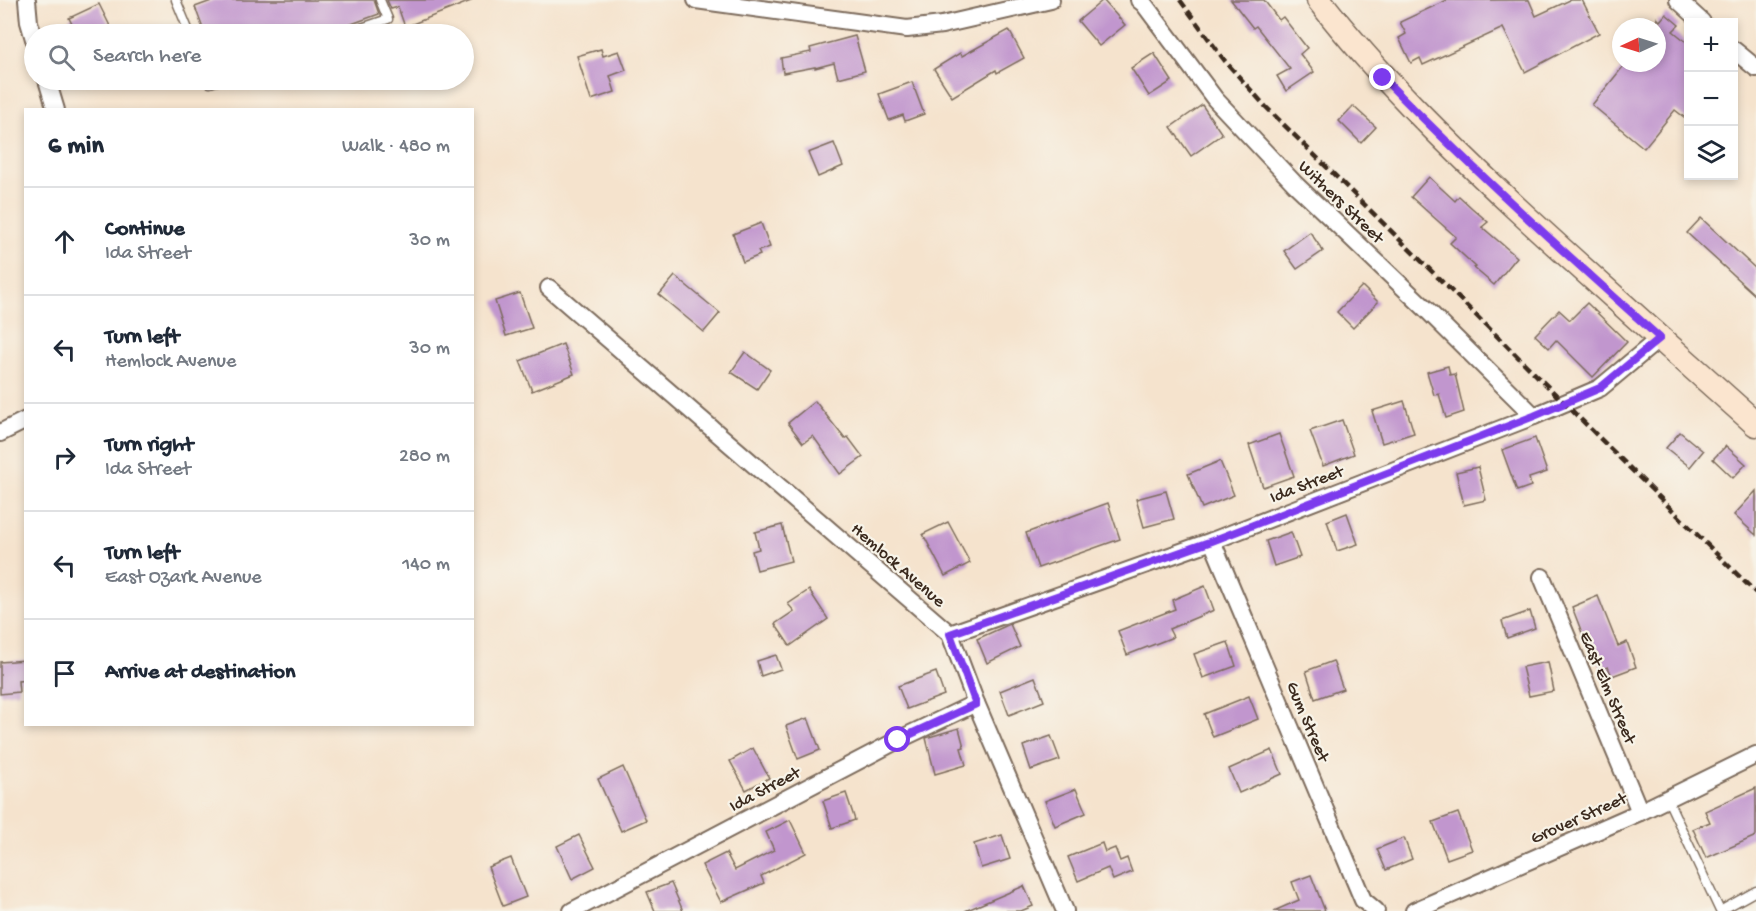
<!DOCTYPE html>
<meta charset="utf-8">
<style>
:root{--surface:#fff;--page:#f2f2f3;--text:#1f2937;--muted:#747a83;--line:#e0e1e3}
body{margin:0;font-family:"Gochi Hand",sans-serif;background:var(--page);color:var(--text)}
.controls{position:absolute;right:18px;top:18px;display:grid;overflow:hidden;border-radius:0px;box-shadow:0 3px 9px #0003}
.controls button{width:54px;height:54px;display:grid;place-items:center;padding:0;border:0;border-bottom:2px solid var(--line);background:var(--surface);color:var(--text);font:30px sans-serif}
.compass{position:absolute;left:1612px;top:18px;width:54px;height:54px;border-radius:50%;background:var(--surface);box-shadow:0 3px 9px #0003;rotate:266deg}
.stop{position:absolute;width:18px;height:18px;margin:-14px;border:4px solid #7c3aed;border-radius:50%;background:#fff}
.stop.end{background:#7c3aed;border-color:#fff;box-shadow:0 2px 6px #0008}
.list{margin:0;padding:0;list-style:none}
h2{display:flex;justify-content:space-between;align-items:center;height:78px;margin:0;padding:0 24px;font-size:26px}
h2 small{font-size:20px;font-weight:400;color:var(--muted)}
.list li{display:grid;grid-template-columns:39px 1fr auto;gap:18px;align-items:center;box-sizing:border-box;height:108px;padding:0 24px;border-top:2px solid var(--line)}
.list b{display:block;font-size:22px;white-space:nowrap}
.list p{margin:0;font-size:20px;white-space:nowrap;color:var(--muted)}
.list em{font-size:20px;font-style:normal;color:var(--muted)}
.icon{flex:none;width:33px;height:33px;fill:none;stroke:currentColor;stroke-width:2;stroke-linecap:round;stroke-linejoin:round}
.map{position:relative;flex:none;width:1756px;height:911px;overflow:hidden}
.search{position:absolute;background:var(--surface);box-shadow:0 3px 9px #0003;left:24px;top:24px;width:450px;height:66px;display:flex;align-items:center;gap:15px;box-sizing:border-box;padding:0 21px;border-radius:33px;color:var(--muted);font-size:22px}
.panel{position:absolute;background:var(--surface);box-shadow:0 3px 9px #0003;left:24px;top:108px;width:450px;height:618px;border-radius:0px}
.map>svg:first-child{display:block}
</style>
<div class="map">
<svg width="1756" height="911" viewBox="0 0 1756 911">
<rect width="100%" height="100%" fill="#f7f3e8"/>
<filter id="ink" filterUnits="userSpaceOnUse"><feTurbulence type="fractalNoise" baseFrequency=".0167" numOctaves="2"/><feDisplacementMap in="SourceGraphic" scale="12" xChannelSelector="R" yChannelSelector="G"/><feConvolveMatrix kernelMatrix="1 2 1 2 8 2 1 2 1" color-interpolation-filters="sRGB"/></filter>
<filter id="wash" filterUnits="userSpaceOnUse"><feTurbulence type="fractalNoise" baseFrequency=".008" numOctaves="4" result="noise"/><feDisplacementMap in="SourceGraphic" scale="24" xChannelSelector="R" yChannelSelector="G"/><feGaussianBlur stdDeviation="1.35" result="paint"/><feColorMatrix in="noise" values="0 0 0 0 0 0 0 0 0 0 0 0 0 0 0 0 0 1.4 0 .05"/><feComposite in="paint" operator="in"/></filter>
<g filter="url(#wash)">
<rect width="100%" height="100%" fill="#f5e3cd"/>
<g id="blocks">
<!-- building -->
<g fill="#c196ce">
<polygon points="214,0 374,0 379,14 324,34 205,34 195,7"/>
<polygon points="387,0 471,0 471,1 405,27 398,7 391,9"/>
<polygon points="1103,0 1125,25 1099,46 1078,21"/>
<polygon points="1231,0 1264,0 1279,20 1283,17 1307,48 1300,54 1314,72 1286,91 1277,76 1290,69 1256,26 1253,28"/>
<polygon points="1447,0 1529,0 1536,16 1570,0 1582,0 1599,33 1525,72 1503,28 1423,65 1420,58 1411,63 1399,38 1406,34 1400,22"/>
<polygon points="99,4 114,34 77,34 69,18"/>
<polygon points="1666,14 1679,25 1673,31 1689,44 1689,121 1675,110 1644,148 1592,105 1626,63 1657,63 1657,18 1660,21"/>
<polygon points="1009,30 1024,58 997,73 996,70 952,97 934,69 960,53 962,56"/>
<polygon points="855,36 865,71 838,78 834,63 815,68 815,67 783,73 781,58 811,52 810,48"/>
<polygon points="601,49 603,56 619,51 626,70 610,76 615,92 591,100 577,56"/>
<polygon points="1154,53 1172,81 1149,96 1131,68"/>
<polygon points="912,82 924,114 905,121 903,115 889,120 879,94"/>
<polygon points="1202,105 1222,134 1191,156 1171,127"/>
<polygon points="1353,106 1376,127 1361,143 1339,121"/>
<polygon points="834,143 843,166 818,177 808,153"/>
<polygon points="1429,177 1455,201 1459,196 1472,208 1488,222 1482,227 1517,257 1494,285 1474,268 1476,267 1450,243 1456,237 1411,197"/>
<polygon points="1701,218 1756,269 1756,296 1687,233"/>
<polygon points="761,223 770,247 758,251 760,255 743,262 733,234"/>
<polygon points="1310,232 1323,251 1297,269 1284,251"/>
<polygon points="675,276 720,313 704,332 659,295"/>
<polygon points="1362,286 1378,302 1353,328 1337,312"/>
<polygon points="520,293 532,328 506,336 495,301"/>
<polygon points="1587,303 1627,342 1593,377 1556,340 1549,348 1535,335 1559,310 1570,320"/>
<polygon points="563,344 574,374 532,391 520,361"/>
<polygon points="745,352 770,370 757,389 731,372"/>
<polygon points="1448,366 1450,375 1455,374 1464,412 1446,418 1439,394 1434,395 1427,372"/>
<polygon points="815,401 845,439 848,437 863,457 840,474 813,436 803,443 788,423"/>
<polygon points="1404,401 1414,433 1382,443 1372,411"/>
<polygon points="1342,420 1354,454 1323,466 1310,431"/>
<polygon points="1680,432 1703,451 1690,467 1666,448"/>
<polygon points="1279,434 1294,476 1263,487 1249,445"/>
<polygon points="1535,438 1547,472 1529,478 1531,486 1517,491 1502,450"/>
<polygon points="1726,446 1746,464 1733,478 1713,459"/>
<polygon points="1220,461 1234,495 1202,508 1188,474"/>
<polygon points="1478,467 1486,500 1464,505 1456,472"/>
<polygon points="1166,491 1174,519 1144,527 1136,499"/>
<polygon points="1756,491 1756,535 1734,515"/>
<polygon points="1108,503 1120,539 1038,568 1026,533"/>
<polygon points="1347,513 1358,544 1337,551 1327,521"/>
<polygon points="948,522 970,563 945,576 923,534"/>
<polygon points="782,525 791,561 757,570 752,551 759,549 755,532"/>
<polygon points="1291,532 1300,557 1274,566 1266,541"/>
<polygon points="1205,586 1214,610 1169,629 1173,637 1127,655 1118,631 1175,609 1172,600"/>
<polygon points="809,590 828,619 790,646 775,624 794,611 788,604"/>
<polygon points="1598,596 1618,646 1627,642 1636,667 1612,676 1608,667 1602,669 1589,636 1584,638 1572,607"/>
<polygon points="1530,611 1535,628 1507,638 1502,621"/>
<polygon points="1010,624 1020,647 987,663 977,639"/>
<polygon points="1228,642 1236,666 1203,678 1194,654"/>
<polygon points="776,655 781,669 761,676 757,661"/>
<polygon points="26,660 26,680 18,681 19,692 0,694 0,662"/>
<polygon points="1333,661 1343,689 1315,699 1306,671"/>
<polygon points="1548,662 1554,691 1529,696 1522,667"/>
<polygon points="936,672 944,695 907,709 898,686"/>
<polygon points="1035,677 1044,701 1009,715 1000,691"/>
<polygon points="1249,696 1258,719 1213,737 1204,714"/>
<polygon points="808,718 820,750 798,759 786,726"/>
<polygon points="959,728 964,747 961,748 966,765 935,774 926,738"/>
<polygon points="1051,736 1060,760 1031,770 1023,746"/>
<polygon points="753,748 769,778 746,790 730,761"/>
<polygon points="1272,750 1282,774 1239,793 1229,769"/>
<polygon points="623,767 646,820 621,831 598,779"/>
<polygon points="1756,788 1756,836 1706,858 1693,829 1710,822 1705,811"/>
<polygon points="1076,789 1086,813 1055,826 1045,801"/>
<polygon points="846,793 855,820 832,828 823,801"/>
<polygon points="1458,813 1472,850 1447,859 1433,822"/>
<polygon points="790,820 806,853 761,876 764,883 721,902 702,865 726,853 735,870 774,850 766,832"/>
<polygon points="579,835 595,867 572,879 557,846"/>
<polygon points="1002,835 1010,859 981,868 974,844"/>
<polygon points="1404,838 1412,859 1386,870 1377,849"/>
<polygon points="1102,843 1105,852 1115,848 1120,861 1127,858 1132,872 1113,880 1108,868 1078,881 1068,857"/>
<polygon points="511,858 526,897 503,906 488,867"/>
<polygon points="1311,875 1325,911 1274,911 1299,900 1292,882"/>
<polygon points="671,883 683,911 655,911 647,892"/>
<polygon points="1024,886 1033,906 1021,911 965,911"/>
</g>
</g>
</g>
<g filter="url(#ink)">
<use href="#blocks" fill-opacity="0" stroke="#7c6b5b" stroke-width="1.5"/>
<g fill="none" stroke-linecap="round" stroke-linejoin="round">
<!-- lane casing -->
<g stroke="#7c6b5b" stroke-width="11">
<g id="lane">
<polyline points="176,0 190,34"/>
<polyline points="344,34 388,19 380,0"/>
<polyline points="208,80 210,83 220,80"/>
<polyline points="1667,798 1720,911 1756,891"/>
</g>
</g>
<!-- street casing -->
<g stroke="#7c6b5b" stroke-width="20">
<g id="street">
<polyline points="27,0 29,22 34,39"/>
<polyline points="696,0 907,29 942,25 1051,0"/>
<polyline points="1139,0 1144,4 1215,99 1295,184 1425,308 1534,416"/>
<polyline points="1678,0 1702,22"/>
<polyline points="1734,50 1756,68"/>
<polyline points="47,80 56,110"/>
<polyline points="549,288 950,634 976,703 1065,911"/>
<polyline points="0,433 26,420"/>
<polyline points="1212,541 1363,900 1376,911"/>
<polyline points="1542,577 1640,812"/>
<polyline points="950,634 1212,541 1534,416 1600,388 1660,338"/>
<polyline points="572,911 898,740 976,703"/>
<polyline points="1414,911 1640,812 1756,755"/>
</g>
</g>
<!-- secondary casing -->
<g stroke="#7c6b5b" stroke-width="27">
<path id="secondary" d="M1319 0C1378 76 1446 142 1516 208 1595 281 1676 352 1756 424"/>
</g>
<!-- lane -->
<use href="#lane" stroke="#fff" stroke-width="8"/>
<!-- street -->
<use href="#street" stroke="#fff" stroke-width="16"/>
<!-- secondary -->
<use href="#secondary" stroke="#fbe5cf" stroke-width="24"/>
<!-- rail -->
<polyline stroke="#3b2a1e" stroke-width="4.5" stroke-dasharray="9 4.5" stroke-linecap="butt" points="1180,0 1225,61 1266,107 1756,593"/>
</g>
</g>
<g fill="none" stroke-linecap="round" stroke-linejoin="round" filter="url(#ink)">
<!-- route -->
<path stroke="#7c3aed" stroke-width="8" d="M898 740 976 704 950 634 1212 541 1534 416 1600 388 1660 338C1566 254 1472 169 1383 78"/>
</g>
<g text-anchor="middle" stroke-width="4.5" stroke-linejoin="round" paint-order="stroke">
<!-- street labels -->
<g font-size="18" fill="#3b2a1e" stroke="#f7f3e8">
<text transform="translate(1342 201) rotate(44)" y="6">Withers Street</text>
<text transform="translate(1306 483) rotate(-21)" y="6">Ida Street</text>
<text transform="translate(899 564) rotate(41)" y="6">Hemlock Avenue</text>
<text transform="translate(1609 687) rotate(67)" y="6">East Elm Street</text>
<text transform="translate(1309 721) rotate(67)" y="6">Gum Street</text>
<text transform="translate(764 788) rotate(-28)" y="6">Ida Street</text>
<text transform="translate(1578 817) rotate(-24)" y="6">Grover Street</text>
</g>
</g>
</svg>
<div class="controls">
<button>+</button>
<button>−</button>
<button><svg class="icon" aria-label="layers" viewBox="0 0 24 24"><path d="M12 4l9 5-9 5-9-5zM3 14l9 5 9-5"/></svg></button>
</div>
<svg class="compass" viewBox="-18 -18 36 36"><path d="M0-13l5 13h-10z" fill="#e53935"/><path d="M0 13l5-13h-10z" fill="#747a83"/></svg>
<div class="stop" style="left:898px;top:740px"></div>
<div class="stop end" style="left:1383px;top:78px"></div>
<div class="search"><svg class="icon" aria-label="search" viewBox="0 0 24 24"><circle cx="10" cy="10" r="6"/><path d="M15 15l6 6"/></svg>Search here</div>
<section class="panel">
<h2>6 min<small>Walk · 480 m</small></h2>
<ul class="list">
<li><svg class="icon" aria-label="ahead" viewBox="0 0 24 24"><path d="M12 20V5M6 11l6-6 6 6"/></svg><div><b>Continue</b><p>Ida Street</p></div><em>30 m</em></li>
<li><svg class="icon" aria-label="left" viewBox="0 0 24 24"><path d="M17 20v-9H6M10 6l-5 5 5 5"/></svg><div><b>Turn left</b><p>Hemlock Avenue</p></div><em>30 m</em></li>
<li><svg class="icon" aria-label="right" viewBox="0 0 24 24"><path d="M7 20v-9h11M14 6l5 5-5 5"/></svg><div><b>Turn right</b><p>Ida Street</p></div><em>280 m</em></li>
<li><svg class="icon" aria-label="left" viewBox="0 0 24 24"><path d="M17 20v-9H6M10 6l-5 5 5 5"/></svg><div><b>Turn left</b><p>East Ozark Avenue</p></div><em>140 m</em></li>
<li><svg class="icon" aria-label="arrive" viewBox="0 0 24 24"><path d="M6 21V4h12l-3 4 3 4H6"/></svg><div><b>Arrive at destination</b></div></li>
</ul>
</section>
</div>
